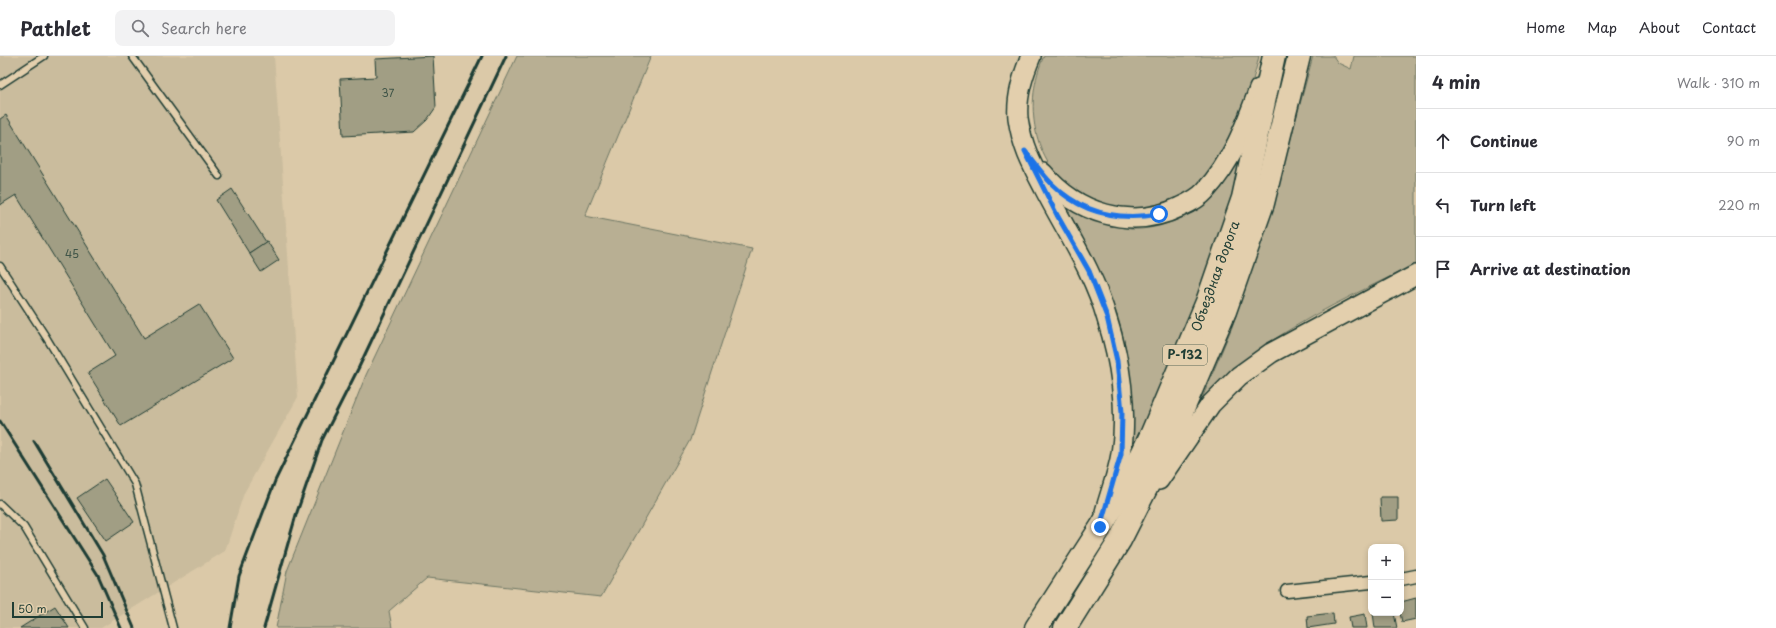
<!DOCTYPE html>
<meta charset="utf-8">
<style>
:root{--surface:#fff;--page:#f2f2f3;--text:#2b2b33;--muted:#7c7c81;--line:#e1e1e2}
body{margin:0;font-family:"Playpen Sans",sans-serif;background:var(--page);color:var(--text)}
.controls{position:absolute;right:12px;bottom:12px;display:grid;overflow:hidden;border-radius:8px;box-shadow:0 2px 6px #0003}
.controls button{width:36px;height:36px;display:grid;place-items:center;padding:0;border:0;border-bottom:1px solid var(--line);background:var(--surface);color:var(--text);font:20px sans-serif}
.scale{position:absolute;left:12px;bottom:10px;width:91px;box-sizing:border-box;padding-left:4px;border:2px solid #1f3d34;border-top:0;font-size:11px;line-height:14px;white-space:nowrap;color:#1f3d34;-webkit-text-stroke:3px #e3cfad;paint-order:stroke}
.stop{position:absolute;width:12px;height:12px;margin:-9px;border:3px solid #1a73e8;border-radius:50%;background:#fff}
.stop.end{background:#1a73e8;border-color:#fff;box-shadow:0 1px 4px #0008}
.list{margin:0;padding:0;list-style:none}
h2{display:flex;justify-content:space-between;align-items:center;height:52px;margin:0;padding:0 16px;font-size:17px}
h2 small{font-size:13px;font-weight:400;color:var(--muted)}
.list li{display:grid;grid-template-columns:26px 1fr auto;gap:12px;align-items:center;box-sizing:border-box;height:64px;padding:0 16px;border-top:1px solid var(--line)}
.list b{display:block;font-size:15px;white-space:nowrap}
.list em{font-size:13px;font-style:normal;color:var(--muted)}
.icon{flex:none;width:22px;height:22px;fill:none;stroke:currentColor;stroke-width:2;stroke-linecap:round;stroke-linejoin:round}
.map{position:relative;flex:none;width:1416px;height:572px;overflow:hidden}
header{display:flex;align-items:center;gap:24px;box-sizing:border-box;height:56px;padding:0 20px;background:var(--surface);border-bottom:1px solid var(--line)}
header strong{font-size:19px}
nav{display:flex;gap:22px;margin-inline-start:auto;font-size:14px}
.search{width:280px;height:36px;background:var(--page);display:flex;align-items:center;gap:10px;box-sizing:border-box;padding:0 14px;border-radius:8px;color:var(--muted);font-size:15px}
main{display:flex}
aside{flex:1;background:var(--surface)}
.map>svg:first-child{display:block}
</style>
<header>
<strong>Pathlet</strong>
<div class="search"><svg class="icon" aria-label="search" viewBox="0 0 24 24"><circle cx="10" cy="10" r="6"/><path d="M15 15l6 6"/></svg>Search here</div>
<nav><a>Home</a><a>Map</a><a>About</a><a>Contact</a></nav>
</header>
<main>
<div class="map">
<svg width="1416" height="572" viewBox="0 0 1416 572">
<rect width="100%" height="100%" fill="#dbc9a8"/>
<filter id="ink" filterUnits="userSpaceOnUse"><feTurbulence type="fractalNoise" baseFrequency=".025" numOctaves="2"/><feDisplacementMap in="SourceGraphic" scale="8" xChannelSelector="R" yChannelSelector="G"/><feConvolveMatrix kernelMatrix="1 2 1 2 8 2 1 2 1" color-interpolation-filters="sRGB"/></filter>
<g filter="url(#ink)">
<!-- built -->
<polygon fill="#cabc9d" points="0,0 274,0 298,341 244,437 225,495 101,572 0,572"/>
<!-- green -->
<g fill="#b8af93" stroke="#6c7664">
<polygon points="517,0 651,0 585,160 752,193 690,384 601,541 427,522 389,555 392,572 276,572 287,515 366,319"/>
<path d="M1044 0H1259C1251 38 1226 108 1195 132 1178 146 1146 156 1124 155 1117 154 1108 149 1101 146 1093 144 1082 141 1076 137 1032 106 1023 46 1044 0Z"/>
<path d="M1313 0H1333L1338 7 1351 13 1354 0H1416V208C1361 235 1304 261 1254 297 1233 312 1215 333 1198 352L1232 271 1275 141Z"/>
<path d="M1252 68 1223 174 1185 272 1128 404C1129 381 1132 357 1131 334 1129 307 1124 278 1115 253 1101 217 1080 183 1062 149 1080 159 1111 171 1131 173 1159 175 1200 158 1218 136 1234 115 1243 92 1252 68Z"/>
</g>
<!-- building -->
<g fill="#a19e84" stroke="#1f3d34">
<polygon points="433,0 436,51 427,64 414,76 343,80 340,23 376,21 375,3"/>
<polygon points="6,59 144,282 199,248 233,302 121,370 88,317 115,300 16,139 0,149 0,63"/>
<polygon points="232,133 266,186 249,197 216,144"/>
<polygon points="267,185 279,204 261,216 249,197"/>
<polygon points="105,423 134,466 106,485 77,442"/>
<polygon points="1380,441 1398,441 1398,464 1381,465"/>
<polygon points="1416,542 1416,563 1402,566 1400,557 1401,546"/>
<polygon points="55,550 69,572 20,572"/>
<polygon points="1333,557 1334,568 1308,572 1307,560"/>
<polygon points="1373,557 1394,557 1397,572 1375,572"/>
<polygon points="1365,558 1367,572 1351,572 1349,561"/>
</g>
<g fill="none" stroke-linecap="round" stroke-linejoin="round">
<!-- lane casing -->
<g stroke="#1f3d34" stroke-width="9">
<g id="lane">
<polyline points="132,0 219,120"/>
<polyline points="0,29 44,0"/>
<polyline points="0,210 46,281 135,428 173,572"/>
<polyline points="0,448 24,471 85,572"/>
</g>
</g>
<!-- street casing -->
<g stroke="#1f3d34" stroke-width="15">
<g id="street">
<polyline points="1401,523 1416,520"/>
<polyline points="1287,535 1371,526"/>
</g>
</g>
<!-- primary casing -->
<g stroke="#1f3d34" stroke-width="22">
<g id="primary">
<path d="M1031 0C1023 19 1016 41 1018 62 1022 90 1031 107 1044 132 1066 175 1094 216 1107 263 1120 303 1128 355 1121 398 1118 417 1110 437 1105 456"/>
<path d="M1043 117C1076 157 1131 175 1180 151 1189 147 1199 142 1205 135 1232 106 1246 69 1259 33"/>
<polyline points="1159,424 1211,348 1239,320 1271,297 1416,219"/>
</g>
</g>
<!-- highway casing -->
<g stroke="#1f3d34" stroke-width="25">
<g id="highway">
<polyline points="1036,572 1101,471 1133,417 1152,377 1207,246 1243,142 1274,0"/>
<polyline points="1065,572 1120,484 1166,393 1225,255 1263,147 1299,0"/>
</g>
</g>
<!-- lane -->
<use href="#lane" stroke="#e3cfad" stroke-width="6"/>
<!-- street -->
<use href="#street" stroke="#e3cfad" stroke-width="12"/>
<!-- primary -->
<use href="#primary" stroke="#e3cfad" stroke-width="19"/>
<!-- highway -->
<use href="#highway" stroke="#e3cfad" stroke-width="22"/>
<!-- rail -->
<g stroke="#1f3d34" stroke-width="3">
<polyline points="0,365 98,519 121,572"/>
<polyline points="34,385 103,499 134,572"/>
<polyline points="230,572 239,520 275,425 482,0"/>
<polyline points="264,572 296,459 322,384 359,311 506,0"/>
</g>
</g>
</g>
<g fill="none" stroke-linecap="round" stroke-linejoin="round" filter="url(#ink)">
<!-- route -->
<path stroke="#1a73e8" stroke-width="5" d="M1100 471 1121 398 1122 356 1117 305 1107 261 1089 215 1057 159 1025 95C1034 106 1042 118 1052 128 1082 158 1119 165 1159 158"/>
</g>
<g text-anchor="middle" stroke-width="3" stroke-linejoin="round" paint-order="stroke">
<!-- number labels -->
<g font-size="11" fill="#405548">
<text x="388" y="41">37</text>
<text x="72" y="202">45</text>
</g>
<!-- shield labels -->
<rect fill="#e3cfad" stroke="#5a6958" stroke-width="1" x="1163" y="289" width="44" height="20" rx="3"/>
<g font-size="12" font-weight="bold" fill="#1f3d34">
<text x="1185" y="303">Р-132</text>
</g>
<!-- street labels -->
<g font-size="13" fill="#1f3d34" stroke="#e3cfad">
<text transform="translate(1215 220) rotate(-70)" y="5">Объездная дорога</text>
</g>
</g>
</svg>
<div class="controls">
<button>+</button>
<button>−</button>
</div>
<div class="scale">50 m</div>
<div class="stop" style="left:1159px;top:158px"></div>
<div class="stop end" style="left:1100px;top:471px"></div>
</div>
<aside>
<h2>4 min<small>Walk · 310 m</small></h2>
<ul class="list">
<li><svg class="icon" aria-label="ahead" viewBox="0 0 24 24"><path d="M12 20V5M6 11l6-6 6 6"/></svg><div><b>Continue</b></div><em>90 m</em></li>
<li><svg class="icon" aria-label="left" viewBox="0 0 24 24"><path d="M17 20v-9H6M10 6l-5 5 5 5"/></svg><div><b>Turn left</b></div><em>220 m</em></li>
<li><svg class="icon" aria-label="arrive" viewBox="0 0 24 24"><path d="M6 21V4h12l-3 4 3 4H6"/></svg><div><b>Arrive at destination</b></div></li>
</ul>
</aside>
</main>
